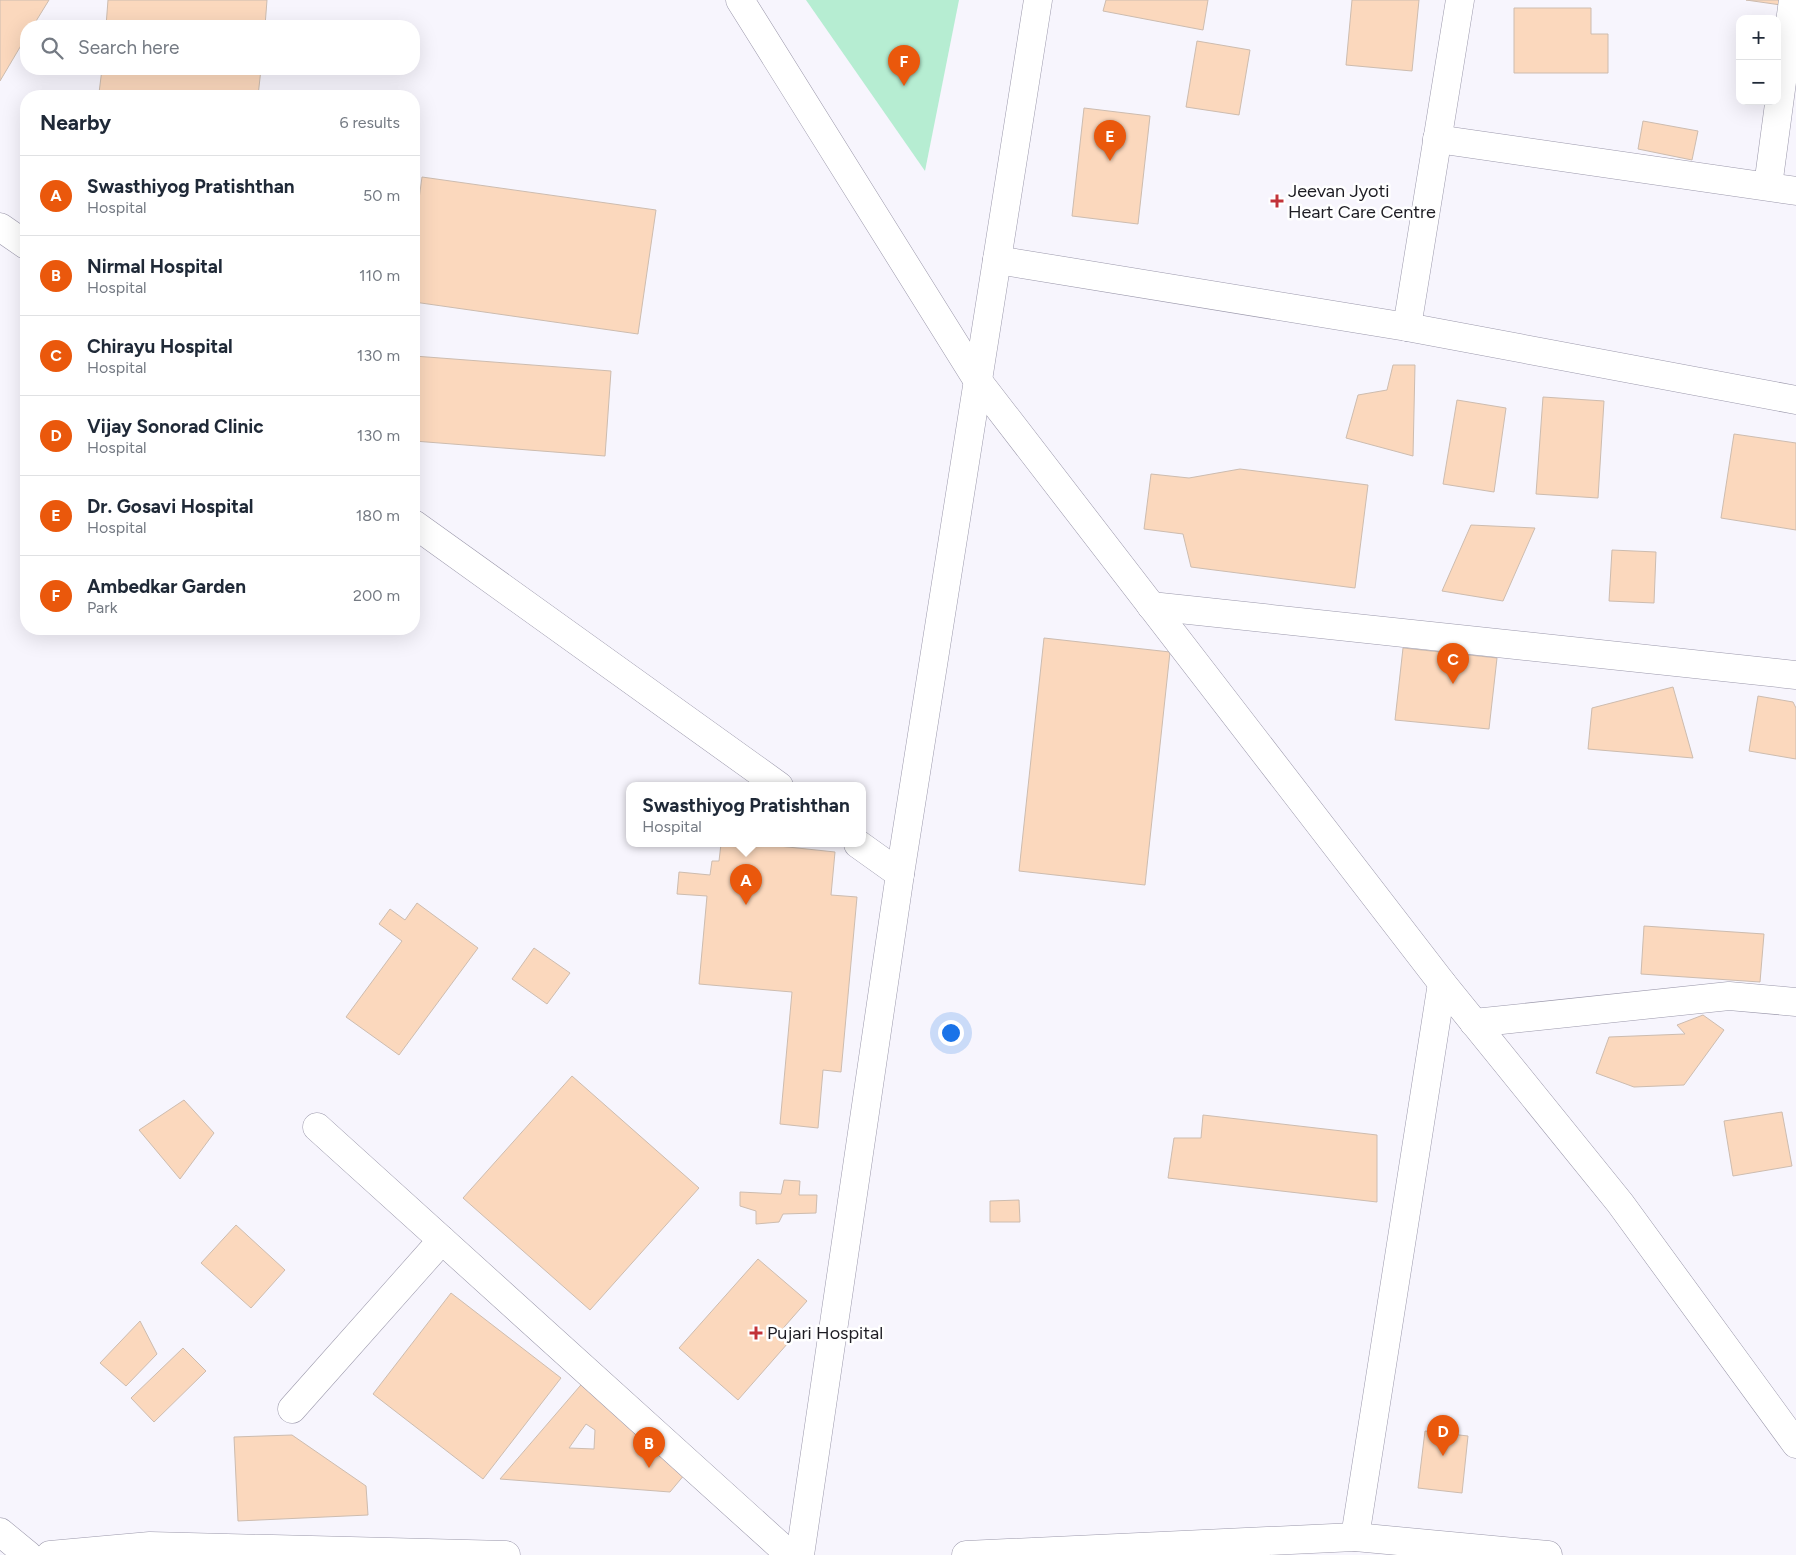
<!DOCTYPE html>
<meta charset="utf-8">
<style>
:root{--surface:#fff;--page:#f6f6f7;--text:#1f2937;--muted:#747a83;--line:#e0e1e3;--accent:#ea580c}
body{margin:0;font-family:Figtree,sans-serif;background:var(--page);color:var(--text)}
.controls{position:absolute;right:15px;top:15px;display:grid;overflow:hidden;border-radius:10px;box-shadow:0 5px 20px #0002}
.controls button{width:45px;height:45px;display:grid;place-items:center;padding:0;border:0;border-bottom:1px solid var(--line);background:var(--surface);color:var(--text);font:25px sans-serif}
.you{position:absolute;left:950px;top:1032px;width:18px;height:18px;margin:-12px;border:4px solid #fff;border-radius:50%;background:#1a73e8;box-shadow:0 0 0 8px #1a73e833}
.badge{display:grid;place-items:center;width:32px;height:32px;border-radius:50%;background:var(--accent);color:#fff;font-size:16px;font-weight:700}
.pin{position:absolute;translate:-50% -41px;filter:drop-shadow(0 1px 2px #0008)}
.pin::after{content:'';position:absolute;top:26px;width:18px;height:15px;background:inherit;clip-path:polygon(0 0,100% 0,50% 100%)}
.popup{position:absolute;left:626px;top:782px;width:240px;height:65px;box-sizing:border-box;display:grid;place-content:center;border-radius:10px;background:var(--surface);filter:drop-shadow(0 1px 4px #0005);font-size:16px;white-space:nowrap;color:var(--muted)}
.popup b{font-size:19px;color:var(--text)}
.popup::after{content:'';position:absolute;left:50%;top:100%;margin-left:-10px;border:10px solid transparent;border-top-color:var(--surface)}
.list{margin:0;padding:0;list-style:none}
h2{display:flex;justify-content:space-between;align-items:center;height:65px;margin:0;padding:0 20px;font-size:21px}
h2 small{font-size:16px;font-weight:400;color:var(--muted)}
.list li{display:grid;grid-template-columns:32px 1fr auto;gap:15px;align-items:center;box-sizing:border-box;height:80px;padding:0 20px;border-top:1px solid var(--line)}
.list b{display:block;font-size:19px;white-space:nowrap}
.list p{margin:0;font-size:16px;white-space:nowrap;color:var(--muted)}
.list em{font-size:16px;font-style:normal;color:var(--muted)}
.icon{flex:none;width:28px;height:28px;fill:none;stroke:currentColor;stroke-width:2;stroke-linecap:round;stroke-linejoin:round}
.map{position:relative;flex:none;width:1796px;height:1555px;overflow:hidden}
.search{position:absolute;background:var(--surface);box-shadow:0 5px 20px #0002;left:20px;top:20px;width:400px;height:55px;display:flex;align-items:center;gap:12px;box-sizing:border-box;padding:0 18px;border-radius:20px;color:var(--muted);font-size:19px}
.panel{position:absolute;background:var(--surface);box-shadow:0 5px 20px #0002;left:20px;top:90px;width:400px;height:545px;border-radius:20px}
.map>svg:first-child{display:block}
</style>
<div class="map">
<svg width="1796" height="1555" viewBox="0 0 1796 1555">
<rect width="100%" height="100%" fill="#f7f5fd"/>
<!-- green -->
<polygon fill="#b6edd2" points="806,0 959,0 925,171"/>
<!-- building -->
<g fill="#fbd8bd" stroke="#cdbcaf" fill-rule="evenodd">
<polygon points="0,0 49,0 33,26 26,26 26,37 0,81"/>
<polygon points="108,0 267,0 265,26 106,26"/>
<polygon points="1106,0 1208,0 1203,30 1103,11"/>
<polygon points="1352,0 1419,0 1412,71 1346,65"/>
<polygon points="1746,0 1782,0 1781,5"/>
<polygon points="1514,8 1591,8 1591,34 1608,34 1608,73 1514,73"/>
<polygon points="1197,41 1250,50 1239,115 1186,107"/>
<polygon points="102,69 261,69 258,96 137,96 99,93"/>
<polygon points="1084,108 1150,116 1138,224 1072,216"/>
<polygon points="1643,121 1698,131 1692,160 1638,149"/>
<polygon points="422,177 656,210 638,334 414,302 414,236"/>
<polygon points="414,356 611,371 605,456 414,441"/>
<polygon points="1393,365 1415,365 1413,456 1346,438 1358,395 1387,390"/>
<polygon points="1543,397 1604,401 1598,498 1536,494"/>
<polygon points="1457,400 1506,408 1494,492 1443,484"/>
<polygon points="1734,434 1796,443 1796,530 1721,518"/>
<polygon points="1240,469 1368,485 1355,588 1191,567 1183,534 1144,529 1151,474 1189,478"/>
<polygon points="1471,525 1535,528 1503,601 1442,591"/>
<polygon points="1612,550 1656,552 1654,603 1609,601"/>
<polygon points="1044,638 1170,652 1145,885 1019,871"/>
<polygon points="1403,648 1497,658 1489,729 1395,720"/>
<polygon points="1673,687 1693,758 1588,749 1592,708"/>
<polygon points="1758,696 1793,702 1796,708 1796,759 1749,751"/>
<polygon points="721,844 769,844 769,845 835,852 831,895 857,897 841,1072 823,1070 818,1128 780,1124 792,992 699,984 707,896 677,894 679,872 710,875 712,861 719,861"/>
<polygon points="417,903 478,948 399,1055 346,1017 402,941 379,924 390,909 405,920"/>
<polygon points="1644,926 1764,934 1760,982 1641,974"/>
<polygon points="534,948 570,973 547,1004 512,979"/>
<polygon points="1703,1015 1724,1030 1684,1085 1634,1087 1596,1073 1609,1037 1685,1034 1677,1025"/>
<polygon points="572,1076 699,1188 590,1310 463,1198"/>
<polygon points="184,1100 214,1133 180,1179 139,1130"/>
<polygon points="1782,1112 1792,1166 1733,1176 1724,1121"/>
<polygon points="1203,1115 1377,1135 1377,1202 1168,1178 1174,1138 1201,1138"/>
<polygon points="784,1180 800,1181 799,1195 817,1195 816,1213 783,1214 779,1222 756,1224 756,1211 740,1206 740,1192 781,1194"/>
<polygon points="1019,1200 1020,1222 990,1222 990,1201"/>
<polygon points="236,1225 285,1270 251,1308 201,1263"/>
<polygon points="758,1259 807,1301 778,1334 788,1343 738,1400 679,1348"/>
<polygon points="451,1293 561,1378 483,1479 373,1394"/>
<polygon points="140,1321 157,1354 126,1386 100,1363"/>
<polygon points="183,1348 206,1371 154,1422 131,1398"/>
<path d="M586 1379 690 1468 670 1492 500 1479ZM586 1424 595 1430 594 1449 569 1448Z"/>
<polygon points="1425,1431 1468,1436 1462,1493 1418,1488"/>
<polygon points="292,1435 366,1486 368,1515 238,1521 234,1437"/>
</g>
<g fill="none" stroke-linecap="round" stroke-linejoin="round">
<!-- street casing -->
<g stroke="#9b98ab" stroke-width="29">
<g id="street">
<polyline points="1437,139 1796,191"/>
<polyline points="1768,186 1793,0"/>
<polyline points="0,227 26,245"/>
<polyline points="997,260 1407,327 1796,400"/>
<polyline points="1407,327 1460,0"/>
<polyline points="414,524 779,786"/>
<polyline points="1151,606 1796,675"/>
<polyline points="858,844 900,874"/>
<polyline points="1474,1023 1729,996 1796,1002"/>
<polyline points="317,1127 790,1555"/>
<polyline points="292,1409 442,1240"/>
<polyline points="0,1532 28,1555"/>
<polyline points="1355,1537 1442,983"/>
<polyline points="50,1555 150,1546 506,1555"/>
</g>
</g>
<!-- secondary casing -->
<g stroke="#9b98ab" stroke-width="29">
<g id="secondary">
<polyline points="740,0 978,381 1442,983 1620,1203 1796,1444"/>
<polyline points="800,1555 900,874 1038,0"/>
<polyline points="966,1555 1355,1537 1548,1555"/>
</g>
</g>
<!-- street -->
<use href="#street" stroke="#fff" stroke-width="28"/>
<!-- secondary -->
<use href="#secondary" stroke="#fff" stroke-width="28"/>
</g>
<!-- markers -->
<g fill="#c23339" stroke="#fff" stroke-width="2">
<path d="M1274.5 193.5h5v5h5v5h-5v5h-5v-5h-5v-5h5z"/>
<path d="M753.5 1325.5h5v5h5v5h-5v5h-5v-5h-5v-5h5z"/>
</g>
<g text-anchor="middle" stroke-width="5" stroke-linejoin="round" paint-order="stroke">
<!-- poi labels -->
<g font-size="18" fill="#1d1c23" stroke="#fff" text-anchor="start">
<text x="1288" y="197">Jeevan Jyoti<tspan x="1288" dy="21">Heart Care Centre</tspan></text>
<text x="767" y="1339">Pujari Hospital</text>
</g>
</g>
</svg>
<div class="controls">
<button>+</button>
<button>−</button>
</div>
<div class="you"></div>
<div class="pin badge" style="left:746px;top:905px">A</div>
<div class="popup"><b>Swasthiyog Pratishthan</b>Hospital</div>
<div class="pin badge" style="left:649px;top:1468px">B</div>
<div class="pin badge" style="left:1453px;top:684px">C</div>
<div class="pin badge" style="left:1443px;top:1456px">D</div>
<div class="pin badge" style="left:1110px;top:161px">E</div>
<div class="pin badge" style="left:904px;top:86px">F</div>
<div class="search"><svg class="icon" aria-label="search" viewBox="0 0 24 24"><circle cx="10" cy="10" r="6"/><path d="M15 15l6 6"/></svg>Search here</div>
<section class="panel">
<h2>Nearby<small>6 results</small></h2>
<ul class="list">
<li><span class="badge">A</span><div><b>Swasthiyog Pratishthan</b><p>Hospital</p></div><em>50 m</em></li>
<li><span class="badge">B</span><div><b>Nirmal Hospital</b><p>Hospital</p></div><em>110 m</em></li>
<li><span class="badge">C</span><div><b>Chirayu Hospital</b><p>Hospital</p></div><em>130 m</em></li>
<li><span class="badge">D</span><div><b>Vijay Sonorad Clinic</b><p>Hospital</p></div><em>130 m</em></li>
<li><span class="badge">E</span><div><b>Dr. Gosavi Hospital</b><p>Hospital</p></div><em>180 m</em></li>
<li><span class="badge">F</span><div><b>Ambedkar Garden</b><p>Park</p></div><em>200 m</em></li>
</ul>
</section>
</div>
